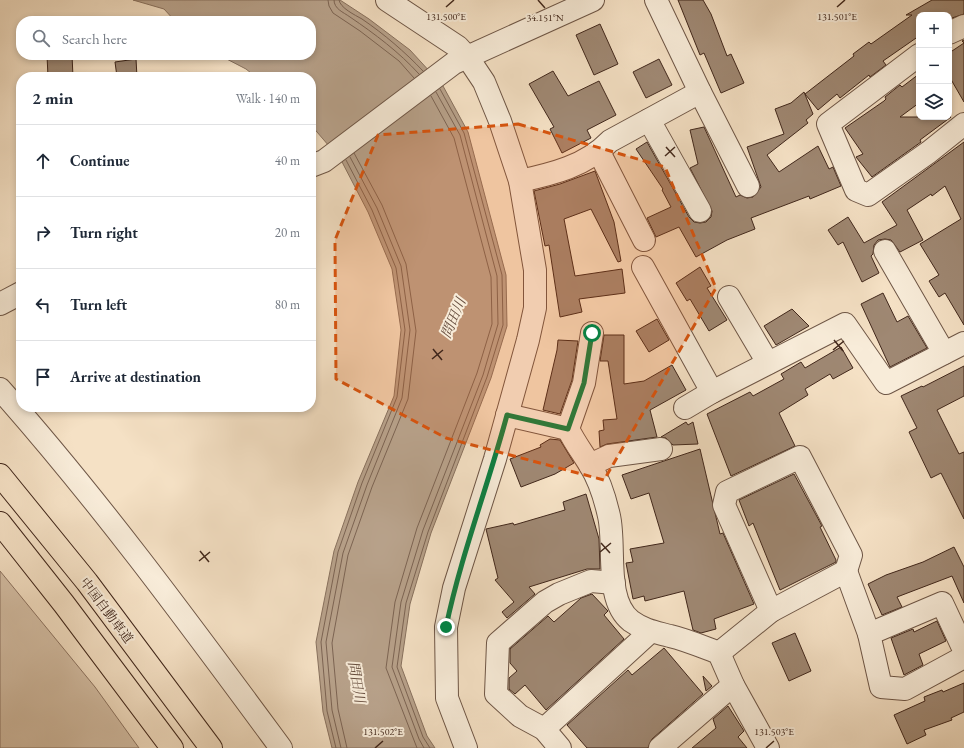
<!DOCTYPE html>
<meta charset="utf-8">
<style>
:root{--surface:#fff;--page:#f6f6f7;--text:#1f2937;--muted:#747a83;--line:#e0e1e3}
body{margin:0;font-family:"EB Garamond","Noto Serif JP",serif;background:var(--page);color:var(--text)}
.controls{position:absolute;right:12px;top:12px;display:grid;overflow:hidden;border-radius:8px;box-shadow:0 2px 6px #0003}
.controls button{width:36px;height:36px;display:grid;place-items:center;padding:0;border:0;border-bottom:1px solid var(--line);background:var(--surface);color:var(--text);font:20px sans-serif}
.stop{position:absolute;width:12px;height:12px;margin:-9px;border:3px solid #0b8043;border-radius:50%;background:#fff}
.stop.end{background:#0b8043;border-color:#fff;box-shadow:0 1px 4px #0008}
.list{margin:0;padding:0;list-style:none}
h2{display:flex;justify-content:space-between;align-items:center;height:52px;margin:0;padding:0 16px;font-size:17px}
h2 small{font-size:13px;font-weight:400;color:var(--muted)}
.list li{display:grid;grid-template-columns:26px 1fr auto;gap:12px;align-items:center;box-sizing:border-box;height:72px;padding:0 16px;border-top:1px solid var(--line)}
.list b{display:block;font-size:15px;white-space:nowrap}
.list em{font-size:13px;font-style:normal;color:var(--muted)}
.icon{flex:none;width:22px;height:22px;fill:none;stroke:currentColor;stroke-width:2;stroke-linecap:round;stroke-linejoin:round}
.map{position:relative;flex:none;width:964px;height:748px;overflow:hidden}
.search{position:absolute;background:var(--surface);box-shadow:0 2px 6px #0003;left:16px;top:16px;width:300px;height:44px;display:flex;align-items:center;gap:10px;box-sizing:border-box;padding:0 14px;border-radius:16px;color:var(--muted);font-size:15px}
.panel{position:absolute;background:var(--surface);box-shadow:0 2px 6px #0003;left:16px;top:72px;width:300px;height:340px;border-radius:16px}
.map>svg:first-child{display:block}
</style>
<div class="map">
<svg width="964" height="748" viewBox="0 0 964 748">
<rect width="100%" height="100%" fill="#f5e1c5"/>
<filter id="stains"><feTurbulence type="fractalNoise" baseFrequency=".005" numOctaves="4"/><feColorMatrix values="0 0 0 0 .2 0 0 0 0 .09 0 0 0 0 .02 0 0 0 .5 -.17"/></filter>
<radialGradient id="worn" r=".72"><stop offset=".6" stop-color="#630" stop-opacity="0"/><stop offset="1" stop-color="#630" stop-opacity=".3"/></radialGradient>
<!-- green -->
<polygon fill="#d6c1a8" stroke="#8c7462" points="0,571 95,687 139,748 0,748"/>
<!-- water -->
<polygon fill="#b8a28b" stroke="#88715e" points="133,0 340,0 369,19 410,50 443,86 468,132 506,275 507,326 491,378 431,533 410,604 401,666 427,736 435,748 332,748 323,712 316,642 334,551 358,482 394,396 401,330 392,269 368,212 341,160 311,125 311,77 256,77 246,69 219,55 311,55 311,21 175,21 164,9"/>
<g fill="none" stroke-linecap="round" stroke-linejoin="round">
<!-- shore -->
<g stroke="#7c6453" stroke-width="1">
<polyline points="328,0 329,6 333,13 360,31 399,61 414,78"/>
<path d="M334 0C334 9 343 12 350 17 375 34 399 52 419 74"/>
<path d="M339 0C340 8 355 15 362 19 384 34 405 52 423 71"/>
<polyline points="336,748 327,711 321,642 338,552 362,483 397,397 405,330 396,268 372,210 346,160"/>
<polyline points="341,748 332,710 326,642 343,553 367,485 402,398 410,330 401,266 377,208 350,157"/>
<polyline points="347,748 338,709 332,643 348,555 372,487 408,399 416,331 406,264 382,205 354,153"/>
<polyline points="417,748 386,668 395,602 417,528 477,373 492,324 491,277 454,138 431,96"/>
<polyline points="424,748 419,739 392,667 401,602 423,530 483,375 498,324 497,276 460,135 436,92"/>
<polyline points="430,748 423,737 397,667 406,603 428,532 487,377 503,325 502,275 464,133 440,89"/>
</g>
</g>
<!-- building -->
<g fill="#9f8873" stroke="#41271b">
<polygon points="678,0 703,0 711,14 727,56 731,54 744,83 721,93 704,53 700,55"/>
<polygon points="932,0 964,0 964,14 949,19 949,15 919,15 919,36 883,61 886,65 870,77 869,75 840,98 837,94 818,110 805,94 854,56 853,54 869,42 871,44 912,15 906,15"/>
<polygon points="600,24 618,64 594,75 576,35"/>
<polygon points="964,40 964,102 949,76 949,53 964,43 962,41"/>
<polygon points="47,55 72,55 73,77 48,77"/>
<polygon points="136,59 137,77 117,77 115,62"/>
<polygon points="659,59 672,85 646,98 633,72"/>
<polygon points="553,71 568,96 599,81 616,115 587,130 591,138 562,153 550,129 554,127 529,84"/>
<polygon points="919,74 919,103 900,117 951,117 920,140 921,142 872,177 856,157 863,154 845,128 884,101 886,99 885,97 900,85 902,87"/>
<polygon points="804,92 813,114 806,120 808,123 767,155 779,172 818,146 829,169 833,167 841,186 810,199 809,196 751,218 755,229 727,240 696,257 679,227 656,237 647,218 671,207 662,190 663,189 636,149 647,142 689,217 694,222 700,223 706,222 711,217 712,211 690,168 698,164 690,130 704,127 736,197 740,195 747,198 753,197 761,187 747,147 784,134 775,109 791,103"/>
<polygon points="964,142 964,325 945,293 939,297 929,281 939,275 920,244 961,219 945,186 932,196 931,194 907,210 923,240 900,252 891,240 885,239 878,240 874,245 873,254 871,256 879,273 862,282 843,242 838,245 828,230 848,217 864,243 897,225 882,202"/>
<polygon points="595,171 614,222 621,261 618,262 591,209 564,219 575,276 622,269 625,293 579,299 582,312 560,317 549,245 545,246 534,191 560,184"/>
<polygon points="700,267 711,286 707,288 727,320 709,331 690,299 687,301 676,283"/>
<polygon points="883,293 897,322 908,316 927,348 890,367 861,304"/>
<polygon points="792,309 809,326 776,345 764,326"/>
<polygon points="657,319 669,340 649,352 636,331"/>
<polygon points="604,335 624,335 624,384 644,381 672,365 686,390 650,410 657,437 607,444 600,447 599,431 604,430 603,420 617,419 608,361 600,361"/>
<polygon points="558,340 578,341 572,380 560,414 543,410 557,350"/>
<polygon points="841,347 853,368 833,379 830,374 805,389 808,395 779,413 795,446 731,476 707,414 750,392 753,396 784,379 781,374 801,362 805,368"/>
<polygon points="964,366 964,396 937,410 959,454 964,452 964,519 941,473 931,478 909,432 917,428 901,396 922,386 923,387"/>
<polygon points="686,422 688,425 693,422 698,444 673,445 666,438 661,437"/>
<polygon points="550,439 560,440 574,463 555,474 521,487 510,459 541,447 540,445"/>
<polygon points="700,449 720,534 723,533 754,604 714,619 716,629 701,633 693,630 684,591 645,601 644,596 633,599 626,563 633,562 630,549 664,543 649,493 631,499 622,475"/>
<polygon points="794,474 822,526 820,527 836,560 836,562 780,590 753,523 749,526 739,500"/>
<polygon points="586,494 599,539 600,569 587,569 529,587 535,594 507,618 502,612 514,602 495,580 498,578 486,529 513,523 514,525 565,510 563,502"/>
<polygon points="954,547 964,567 964,603 952,576 897,597 902,607 882,615 868,584 886,575 923,562"/>
<polygon points="592,594 608,611 604,615 624,639 546,710 525,685 515,694 509,689 509,678 517,671 510,663 510,649 548,616 554,622 581,598"/>
<polygon points="937,621 946,641 919,654 923,665 904,675 891,638 913,629 914,632"/>
<polygon points="795,633 811,671 789,681 772,643"/>
<polygon points="664,648 703,694 652,739 648,748 587,748 567,725 628,670 632,675"/>
<polygon points="703,676 712,686 706,691"/>
<polygon points="964,683 964,712 951,718 952,720 924,730 926,735 907,744 894,715 925,701 924,697 942,690 943,692"/>
<polygon points="728,706 744,731 738,737 747,748 692,748 716,728 713,719"/>
</g>
<g fill="none" stroke-linecap="round" stroke-linejoin="round">
<!-- minor casing -->
<g stroke="#6e5646" stroke-width="24">
<g id="minor">
<polyline points="387,0 458,47 468,58 484,82 500,121 520,181 535,270 535,308 528,340 495,459 454,588 446,627 447,698 466,748"/>
<polyline points="656,0 700,92 748,186"/>
<polyline points="949,33 964,26"/>
<polyline points="919,55 828,124 856,190 868,195 929,152 964,124"/>
<polyline points="649,120 700,211"/>
<polyline points="599,152 644,240"/>
<polyline points="311,166 324,161 454,63 593,0"/>
<path d="M520 181C552 174 586 166 610 141L700 92"/>
<polyline points="885,251 944,353"/>
<polyline points="643,267 712,392 845,324 886,383 964,343"/>
<polyline points="729,297 768,363"/>
<polyline points="0,304 21,293"/>
<path d="M592 333 584 383 568 429C575 443 582 452 590 465 600 481 605 498 609 516 616 546 604 600 631 621 645 631 655 632 670 636 687 640 703 647 719 653L733 685 768 748"/>
<path d="M0 389C101 503 191 626 281 748"/>
<polyline points="685,408 712,392"/>
<polyline points="507,415 568,429"/>
<polyline points="590,465 609,456 661,449"/>
<polyline points="771,611 724,505 727,492 800,457 851,555 846,571"/>
<polyline points="869,634 942,603 964,650"/>
<polyline points="719,653 771,611 846,571 869,634 881,687 905,689 964,657"/>
<polyline points="544,729 650,632"/>
<polyline points="560,748 544,729 520,716 496,694 498,643 545,602 559,594 591,581 614,583"/>
<polyline points="660,748 733,685"/>
</g>
</g>
<!-- motorway casing -->
<g stroke="#41271b" stroke-width="24">
<g id="motorway">
<polyline points="0,475 87,582 211,748"/>
<polyline points="0,523 64,604 172,748"/>
</g>
</g>
<!-- minor -->
<use href="#minor" stroke="#f8ecd9" stroke-width="22"/>
<!-- motorway -->
<use href="#motorway" stroke="#f5e1c5" stroke-width="22"/>
</g>
<g fill="none" stroke-linecap="round" stroke-linejoin="round">
<!-- route -->
<path stroke="#0b8043" stroke-width="5" d="M446 627C461 555 488 486 507 415L568 429 584 383 592 333"/>
</g>
<!-- marked area -->
<path fill="#d7540e" fill-opacity="0.2" stroke="#d7540e" stroke-width="3" stroke-dasharray="8 5" stroke-linejoin="round" d="M518 124 665 167 716 288 604 480 446 438 336 379 335 240 378 135Z"/>
<!-- ticks -->
<path fill="none" stroke="#41271b" stroke-width="1.5" d="M538 0 545 8M446 7 454 0M837 7 845 0M666 147 675 157M665 156 675 147M834 340 843 351M433 349 442 360M833 350 844 341M432 359 443 350M601 543 610 553M200 551 209 562M600 552 611 543M199 561 210 552M375 748 383 741M766 748 774 741"/>
<g text-anchor="middle" stroke-width="4" stroke-linejoin="round" paint-order="stroke">
<!-- street labels -->
<g font-size="13" fill="#41271b" stroke="#f8ecd9">
<text transform="translate(107 610) rotate(53)" y="5">中国自動車道</text>
</g>
<!-- water labels -->
<g font-size="14" font-style="italic" fill="#654c3d" stroke="#f8ecd9">
<text transform="translate(453 318) rotate(-67)" y="5">問田川</text>
<text transform="translate(357 682) rotate(80)" y="5">問田川</text>
</g>
</g>
<g font-size="10" text-anchor="middle" fill="#41271b" stroke="#f8ecd9" stroke-width="4" stroke-linejoin="round" paint-order="stroke">
<text x="446" y="20">131.500°E</text>
<text x="837" y="20">131.501°E</text>
<text x="545" y="21">34.151°N</text>
<text x="383" y="735">131.502°E</text>
<text x="774" y="735">131.503°E</text>
</g>
<rect width="100%" height="100%" filter="url(#stains)"/>
<rect width="100%" height="100%" fill="url(#worn)"/>
</svg>
<div class="controls">
<button>+</button>
<button>−</button>
<button><svg class="icon" aria-label="layers" viewBox="0 0 24 24"><path d="M12 4l9 5-9 5-9-5zM3 14l9 5 9-5"/></svg></button>
</div>
<div class="stop" style="left:592px;top:333px"></div>
<div class="stop end" style="left:446px;top:627px"></div>
<div class="search"><svg class="icon" aria-label="search" viewBox="0 0 24 24"><circle cx="10" cy="10" r="6"/><path d="M15 15l6 6"/></svg>Search here</div>
<section class="panel">
<h2>2 min<small>Walk · 140 m</small></h2>
<ul class="list">
<li><svg class="icon" aria-label="ahead" viewBox="0 0 24 24"><path d="M12 20V5M6 11l6-6 6 6"/></svg><div><b>Continue</b></div><em>40 m</em></li>
<li><svg class="icon" aria-label="right" viewBox="0 0 24 24"><path d="M7 20v-9h11M14 6l5 5-5 5"/></svg><div><b>Turn right</b></div><em>20 m</em></li>
<li><svg class="icon" aria-label="left" viewBox="0 0 24 24"><path d="M17 20v-9H6M10 6l-5 5 5 5"/></svg><div><b>Turn left</b></div><em>80 m</em></li>
<li><svg class="icon" aria-label="arrive" viewBox="0 0 24 24"><path d="M6 21V4h12l-3 4 3 4H6"/></svg><div><b>Arrive at destination</b></div></li>
</ul>
</section>
</div>
